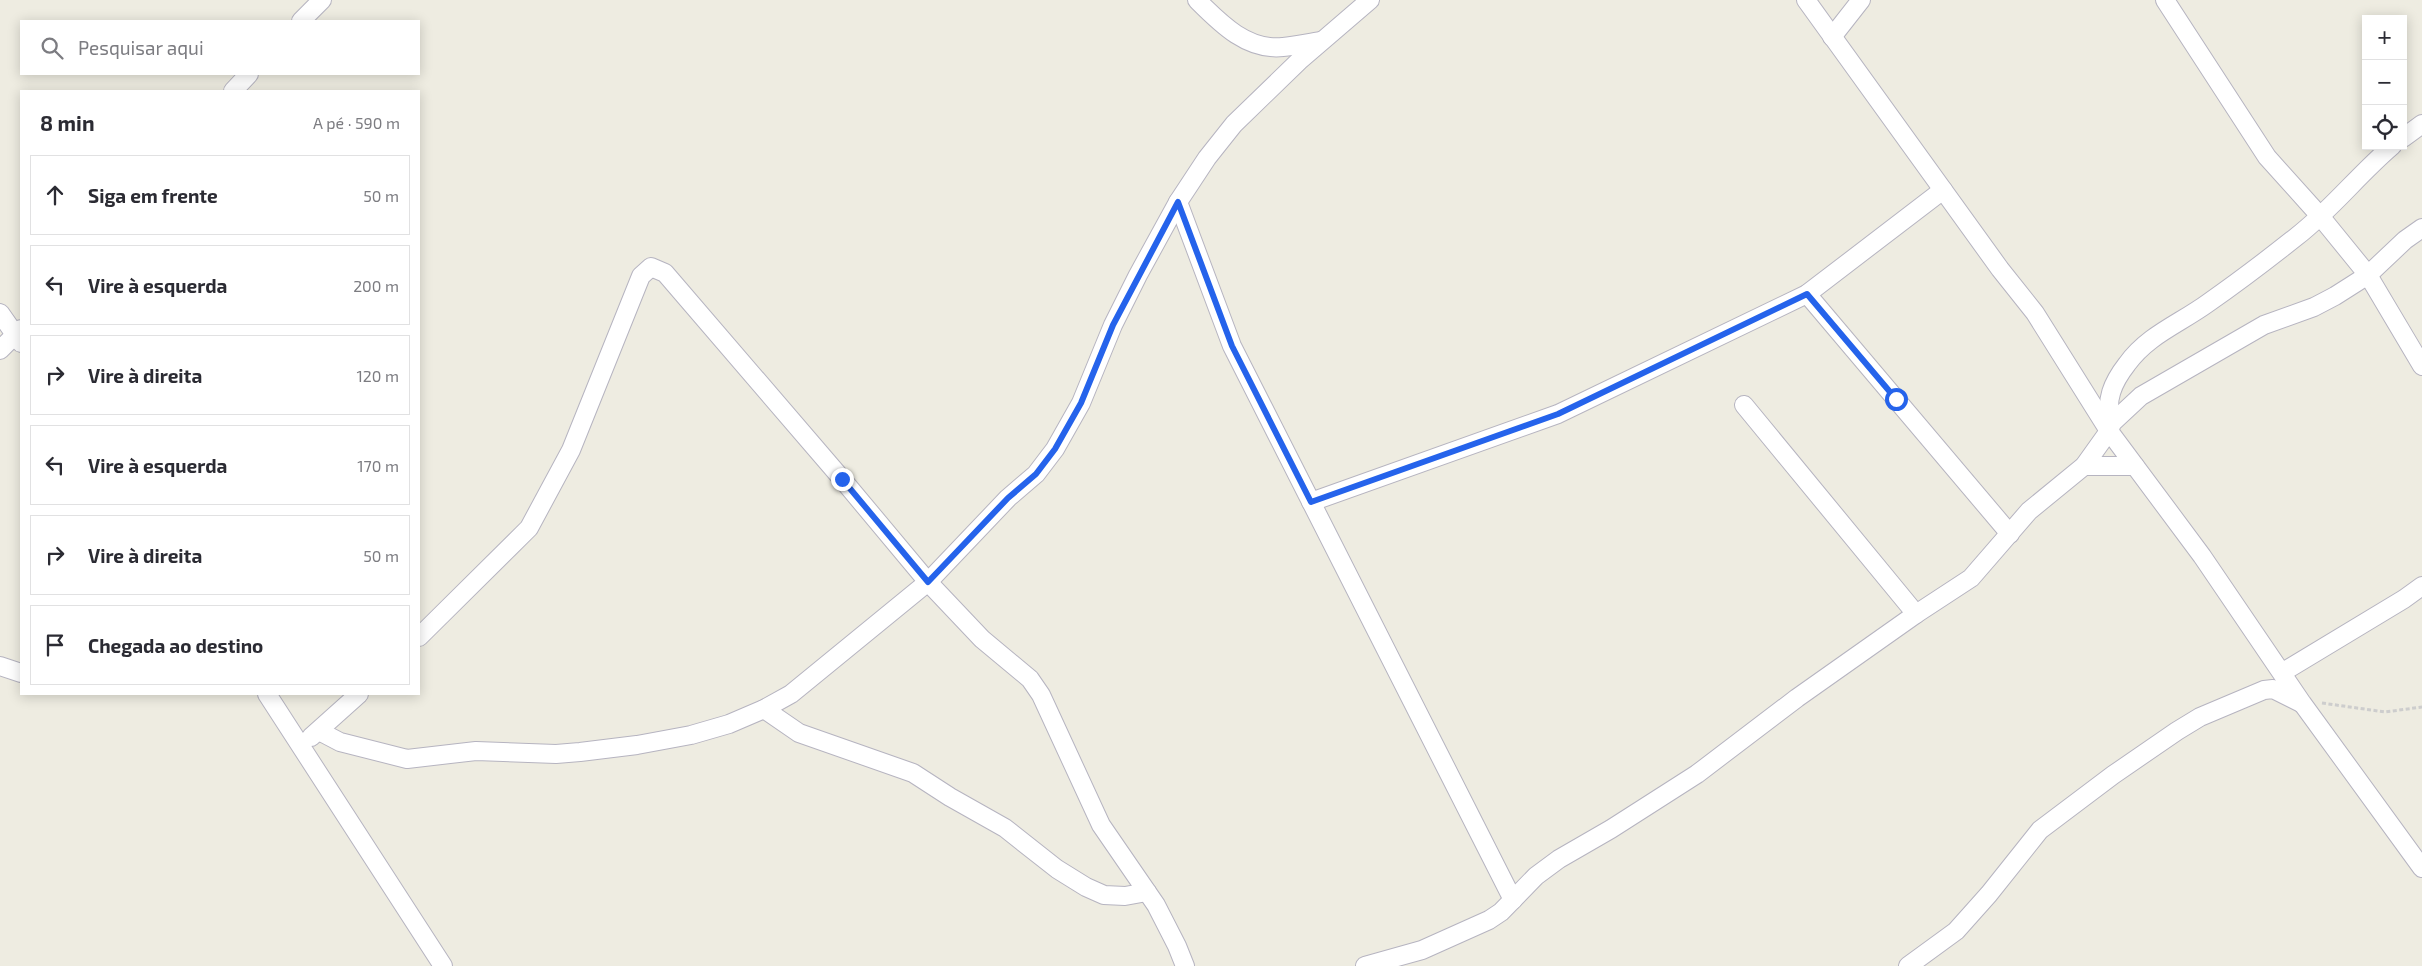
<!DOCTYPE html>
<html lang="pt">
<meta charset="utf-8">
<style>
:root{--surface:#fff;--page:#f2f2f3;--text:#2b2b33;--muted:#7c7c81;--line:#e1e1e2}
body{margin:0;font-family:"Exo 2",sans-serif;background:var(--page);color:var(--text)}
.controls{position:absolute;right:15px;top:15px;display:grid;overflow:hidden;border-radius:0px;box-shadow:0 2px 12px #0003}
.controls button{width:45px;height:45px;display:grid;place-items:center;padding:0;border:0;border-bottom:1px solid var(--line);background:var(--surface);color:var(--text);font:25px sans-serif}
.stop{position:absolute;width:15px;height:15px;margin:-11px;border:4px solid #2563eb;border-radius:50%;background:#fff}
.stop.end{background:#2563eb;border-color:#fff;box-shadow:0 1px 5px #0008}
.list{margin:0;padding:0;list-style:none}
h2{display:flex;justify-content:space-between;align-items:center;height:65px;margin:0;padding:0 20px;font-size:21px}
h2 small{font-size:16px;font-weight:400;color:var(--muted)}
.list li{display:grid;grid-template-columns:32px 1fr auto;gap:15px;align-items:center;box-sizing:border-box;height:80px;margin:0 10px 10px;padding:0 10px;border:1px solid var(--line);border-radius:0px}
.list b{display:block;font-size:19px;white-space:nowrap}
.list em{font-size:16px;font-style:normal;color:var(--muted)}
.icon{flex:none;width:28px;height:28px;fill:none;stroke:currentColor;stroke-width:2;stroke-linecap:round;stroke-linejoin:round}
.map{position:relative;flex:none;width:2422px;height:966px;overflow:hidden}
.search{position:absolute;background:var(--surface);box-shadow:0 2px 12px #0003;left:20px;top:20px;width:400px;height:55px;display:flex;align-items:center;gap:12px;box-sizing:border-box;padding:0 18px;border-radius:0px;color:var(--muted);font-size:19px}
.panel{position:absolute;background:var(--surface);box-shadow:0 2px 12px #0003;left:20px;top:90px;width:400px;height:605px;border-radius:0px}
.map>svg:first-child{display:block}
</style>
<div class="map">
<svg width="2422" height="966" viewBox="0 0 2422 966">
<rect width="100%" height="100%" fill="#eeece1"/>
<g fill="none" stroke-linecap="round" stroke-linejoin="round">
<!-- street casing -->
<g stroke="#b6b4c0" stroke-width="20">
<g id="street">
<path d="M1197 0C1220 23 1247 51 1283 47 1295 46 1308 43 1321 41"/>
<polyline points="1806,0 2000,269 2035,313 2109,431 2202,556 2302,703 2422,868"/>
<polyline points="2165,0 2267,157 2320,216 2368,275 2422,366"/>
<polyline points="301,21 322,0"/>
<polyline points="1832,37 1861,0"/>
<polyline points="233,91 249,74"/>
<polyline points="2403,138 2422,124"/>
<polyline points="1178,202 1232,346 1513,900"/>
<polyline points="1807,294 2010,534"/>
<polyline points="0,313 21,343"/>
<polyline points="0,350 21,329"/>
<polyline points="1744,405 1916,614"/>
<path d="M2112 423C2104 401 2113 382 2127 364 2148 335 2179 324 2208 303 2238 282 2267 260 2296 237 2331 210 2358 175 2392 146"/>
<polyline points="2084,466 2135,466"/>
<polyline points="1311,502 1558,414 1807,294 1943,190"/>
<polyline points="419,637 529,528 571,450 641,276 651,267 665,273 842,479 928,582 982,639 1030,679 1041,695 1101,825 1156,905 1177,946 1185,966"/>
<polyline points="0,666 21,673"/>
<polyline points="2283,672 2404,599 2422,586"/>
<polyline points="267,694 443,966"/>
<polyline points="764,709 799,733 913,773 950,797 1005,828 1057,869 1086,887 1104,895 1125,896 1147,892"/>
<polyline points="319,731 340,742 407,759 476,751 556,754 580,752 637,745 691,735 729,724 764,709 791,694 928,582 1008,498 1036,474 1055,449 1081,403 1113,325 1138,275 1178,202 1207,158 1234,124 1299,61 1370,0"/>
<polyline points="311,737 359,694"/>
<polyline points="1365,966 1422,950 1489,920 1501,912 1536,876 1559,859 1611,829 1697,774 1797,698 1916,614 1971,578 2029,511 2084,466 2109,431 2112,423 2141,396 2264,325 2314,307 2335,296 2368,275 2405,240 2422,228"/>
<polyline points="1908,966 1956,931 1989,894 2040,830 2113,775 2177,731 2200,717 2264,690 2273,689 2301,703"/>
</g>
</g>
<!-- path -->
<polyline stroke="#cdcdcd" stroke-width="3" stroke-dasharray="4 2.5" stroke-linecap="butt" points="2322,703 2385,712 2422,707"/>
<!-- street -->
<use href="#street" stroke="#fff" stroke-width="18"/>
</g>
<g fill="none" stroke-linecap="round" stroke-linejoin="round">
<!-- route -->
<polyline stroke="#2563eb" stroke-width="6" points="842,479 928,582 1008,498 1036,474 1055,449 1081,403 1113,325 1178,202 1232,346 1311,502 1558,414 1807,294 1896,399"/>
</g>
</svg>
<div class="controls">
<button>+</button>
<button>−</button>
<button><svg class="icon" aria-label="locate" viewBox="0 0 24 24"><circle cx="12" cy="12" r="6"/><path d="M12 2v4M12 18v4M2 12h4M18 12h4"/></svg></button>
</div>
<div class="stop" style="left:1896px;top:399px"></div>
<div class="stop end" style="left:842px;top:479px"></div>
<div class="search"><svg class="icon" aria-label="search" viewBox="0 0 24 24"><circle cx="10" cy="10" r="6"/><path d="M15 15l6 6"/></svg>Pesquisar aqui</div>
<section class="panel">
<h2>8 min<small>A pé · 590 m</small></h2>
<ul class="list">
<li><svg class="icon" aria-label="ahead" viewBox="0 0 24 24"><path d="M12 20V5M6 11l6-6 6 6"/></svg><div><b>Siga em frente</b></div><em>50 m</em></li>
<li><svg class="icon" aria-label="left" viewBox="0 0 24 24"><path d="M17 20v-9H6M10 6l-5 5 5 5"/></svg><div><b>Vire à esquerda</b></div><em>200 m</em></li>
<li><svg class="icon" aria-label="right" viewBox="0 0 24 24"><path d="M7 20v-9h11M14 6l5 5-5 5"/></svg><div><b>Vire à direita</b></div><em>120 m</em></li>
<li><svg class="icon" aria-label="left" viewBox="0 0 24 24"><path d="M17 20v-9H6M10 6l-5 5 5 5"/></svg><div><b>Vire à esquerda</b></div><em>170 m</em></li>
<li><svg class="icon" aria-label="right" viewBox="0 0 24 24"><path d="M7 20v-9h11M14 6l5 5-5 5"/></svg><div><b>Vire à direita</b></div><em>50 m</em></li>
<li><svg class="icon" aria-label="arrive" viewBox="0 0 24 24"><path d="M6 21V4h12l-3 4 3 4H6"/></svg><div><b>Chegada ao destino</b></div></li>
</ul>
</section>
</div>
